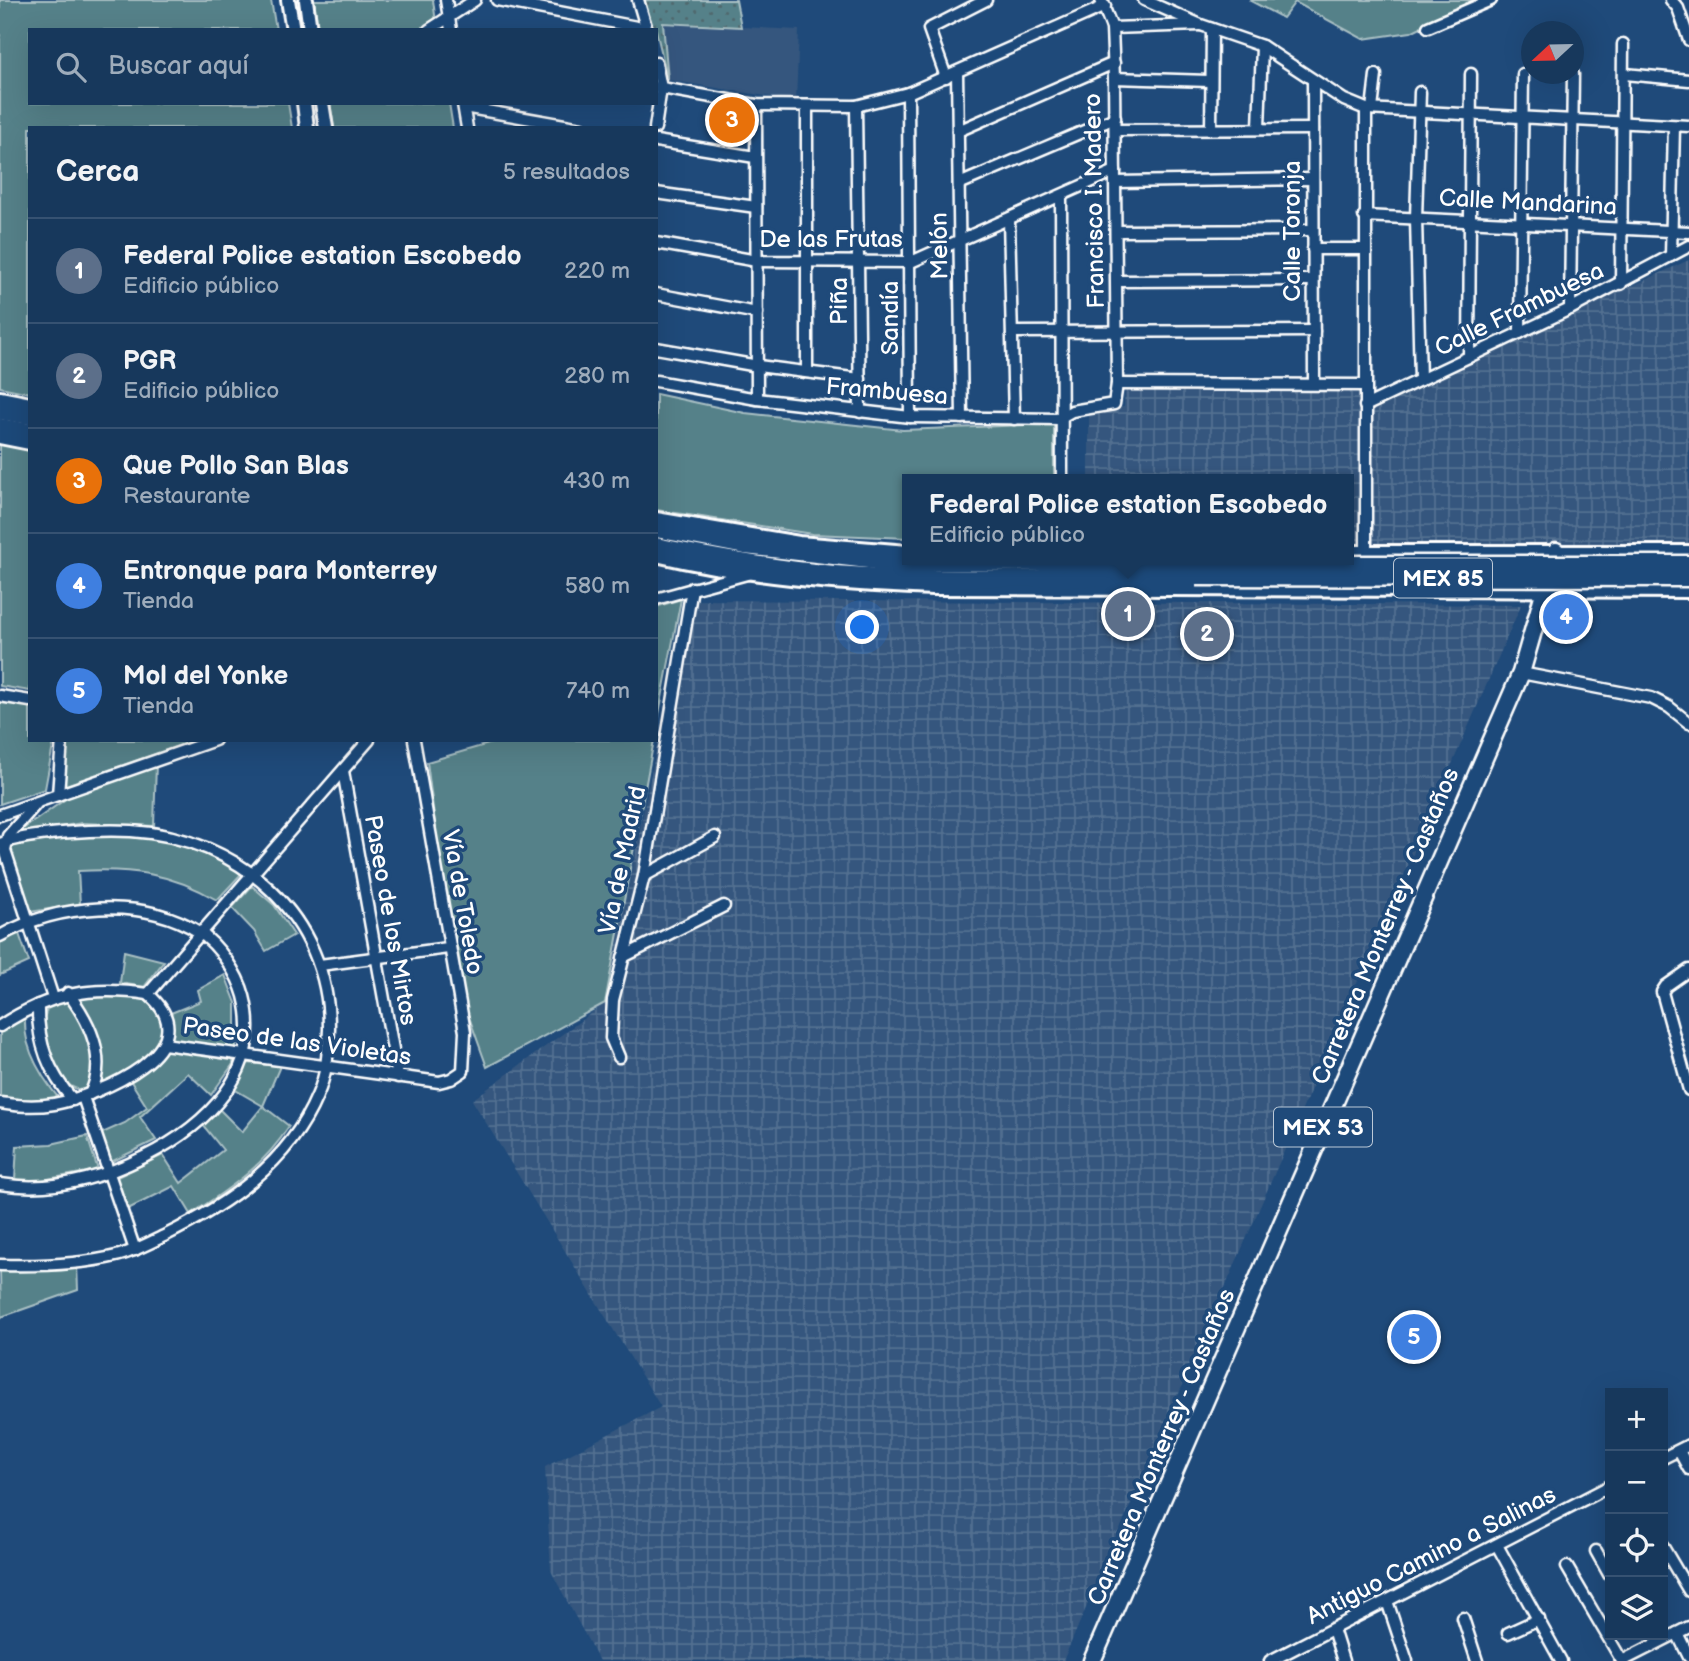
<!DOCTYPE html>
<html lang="es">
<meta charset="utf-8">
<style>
:root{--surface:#17385c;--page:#244365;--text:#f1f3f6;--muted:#9eacbb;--line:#365272;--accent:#ffd166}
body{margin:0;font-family:"Balsamiq Sans",sans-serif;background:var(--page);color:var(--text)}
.controls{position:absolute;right:21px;bottom:21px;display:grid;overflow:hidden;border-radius:0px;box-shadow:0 7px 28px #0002}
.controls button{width:63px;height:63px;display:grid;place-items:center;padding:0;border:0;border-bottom:2px solid var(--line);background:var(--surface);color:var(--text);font:35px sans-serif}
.compass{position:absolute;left:1521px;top:21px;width:63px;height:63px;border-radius:50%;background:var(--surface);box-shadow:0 7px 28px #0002;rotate:248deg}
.you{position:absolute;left:863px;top:628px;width:24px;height:24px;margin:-18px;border:5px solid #fff;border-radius:50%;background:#1a73e8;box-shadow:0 0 0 10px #1a73e833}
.badge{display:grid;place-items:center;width:46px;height:46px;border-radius:50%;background:var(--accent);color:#fff;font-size:23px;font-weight:700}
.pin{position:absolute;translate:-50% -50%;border:4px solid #fff;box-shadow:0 2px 7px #0006}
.popup{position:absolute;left:902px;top:474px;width:452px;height:91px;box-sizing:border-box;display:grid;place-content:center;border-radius:0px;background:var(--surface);filter:drop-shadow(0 2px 5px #0005);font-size:23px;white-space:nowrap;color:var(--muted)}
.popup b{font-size:26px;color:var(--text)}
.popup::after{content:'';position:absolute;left:50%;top:100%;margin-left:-14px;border:14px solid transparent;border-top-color:var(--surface)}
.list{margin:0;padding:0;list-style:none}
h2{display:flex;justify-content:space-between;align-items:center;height:91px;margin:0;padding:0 28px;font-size:30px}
h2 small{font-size:23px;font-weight:400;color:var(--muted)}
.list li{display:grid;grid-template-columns:46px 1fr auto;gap:21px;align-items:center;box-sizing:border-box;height:105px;padding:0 28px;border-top:2px solid var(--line)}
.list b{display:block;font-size:26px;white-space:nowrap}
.list p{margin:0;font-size:23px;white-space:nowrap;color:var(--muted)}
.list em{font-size:23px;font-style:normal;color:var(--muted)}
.icon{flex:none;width:38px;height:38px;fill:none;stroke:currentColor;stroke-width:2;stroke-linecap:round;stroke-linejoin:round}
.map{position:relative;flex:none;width:1689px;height:1661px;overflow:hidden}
.search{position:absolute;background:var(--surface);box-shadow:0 7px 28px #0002;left:28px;top:28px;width:630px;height:77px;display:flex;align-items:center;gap:18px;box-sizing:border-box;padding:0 24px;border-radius:0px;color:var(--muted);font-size:26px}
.panel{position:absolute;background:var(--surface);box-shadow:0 7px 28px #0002;left:28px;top:126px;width:630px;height:616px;border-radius:0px}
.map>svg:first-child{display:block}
</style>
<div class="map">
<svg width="1689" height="1661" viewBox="0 0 1689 1661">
<defs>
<pattern id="industrial-grid" width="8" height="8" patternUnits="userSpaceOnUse" patternTransform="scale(1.75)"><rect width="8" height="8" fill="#35577e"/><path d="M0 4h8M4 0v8" fill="none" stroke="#537091"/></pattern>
<pattern id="park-dots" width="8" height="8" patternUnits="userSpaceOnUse" patternTransform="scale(1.75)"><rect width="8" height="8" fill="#548189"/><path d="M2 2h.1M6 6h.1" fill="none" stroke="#50696e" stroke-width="1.8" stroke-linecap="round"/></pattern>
</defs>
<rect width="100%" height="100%" fill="#1f4a7a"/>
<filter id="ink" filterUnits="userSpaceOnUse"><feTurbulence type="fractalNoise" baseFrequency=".0143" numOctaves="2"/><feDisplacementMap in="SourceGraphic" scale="14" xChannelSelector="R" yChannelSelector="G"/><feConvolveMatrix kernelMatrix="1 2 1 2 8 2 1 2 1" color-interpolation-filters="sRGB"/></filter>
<g filter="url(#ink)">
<!-- built -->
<polygon fill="#35577e" points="663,23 799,30 796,101 668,80"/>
<!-- industrial -->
<g fill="url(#industrial-grid)">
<polygon points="1689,260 1689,544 1349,545 1348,479 1089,479 1089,409 1124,407 1125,388 1360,385 1368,406"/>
<polygon points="686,600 1521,605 1063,1661 599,1661 551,1571 545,1467 661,1407 472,1100 605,1003"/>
</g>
<!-- grass -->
<g fill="#548189" stroke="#aac0c4" stroke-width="2">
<polygon points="0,0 271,0 276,30 30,30 30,103 288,103 292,128 30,128 30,393 0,387"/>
<polygon points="314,0 433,0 437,30 318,30"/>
<polygon points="1249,0 1474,0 1411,32 1363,39 1295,2 1283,18"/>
<polygon points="330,103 449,103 453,128 334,128"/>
<polygon points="656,394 745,413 903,430 1054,424 1054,479 908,479 907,538 812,534 656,510"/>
<polygon points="0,444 30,449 30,691 0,686"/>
<polygon points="681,599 656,729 656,607"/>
<polygon points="0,701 30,707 30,740 54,740 45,789 0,804"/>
<polygon points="66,740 195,740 60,787"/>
<polygon points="502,740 654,740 605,1003 487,1067 455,978 427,762"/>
<polygon points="156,763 154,826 82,823 16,834 77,791"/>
<path d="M82 835H139L188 846 243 872 217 900C171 873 131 868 78 871L80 904 30 912 9 846Z"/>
<polygon points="252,886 274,905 294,935 266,951 254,931 232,908"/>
<polygon points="18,931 29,962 0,975 0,940"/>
<polygon points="124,951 164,961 144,987 120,983"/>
<polygon points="225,975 236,1003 236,1050 170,1043 173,1032 171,1013 201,1001 198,990"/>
<path d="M91 994C130 997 157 988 163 1034L149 1056 96 1088 101 1056 72 996Z"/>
<path d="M58 1000 67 1001C85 1024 100 1061 86 1088L80 1090C51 1083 32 1026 51 1003Z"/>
<path d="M26 1012C20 1044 41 1077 61 1101H0V1030Z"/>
<polygon points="166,1049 234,1056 233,1064 211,1095 188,1073 140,1117 156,1140 109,1163 100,1134 125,1123 147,1107 130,1080"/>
<path d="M247 1063 280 1066 263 1106 289 1126C266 1164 228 1190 191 1214L174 1186 124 1211 113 1179 163 1155 181 1183 223 1150 203 1125 219 1109 242 1132 263 1106 234 1089Z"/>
<polygon points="87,1136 98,1170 42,1180 15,1180 17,1146 51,1144"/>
<polygon points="77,1264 78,1290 1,1317 0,1270 28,1271"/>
</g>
<!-- park -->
<polygon fill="url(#park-dots)" stroke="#aac0c4" stroke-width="2" points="644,0 736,0 741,27 663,23 668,80 656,30 653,30"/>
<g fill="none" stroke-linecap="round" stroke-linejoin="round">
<!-- minor casing -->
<g stroke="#fff" stroke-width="15">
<g id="minor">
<polyline points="446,0 451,30"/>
<polyline points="497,0 647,29"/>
<polyline points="638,0 647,30"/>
<polyline points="1144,0 1201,25 1262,46 1344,100 1366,109 1689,126"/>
<polyline points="1671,0 1678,8 1689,40"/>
<polyline points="1428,27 1491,0"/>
<polyline points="1112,28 1200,25"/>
<polyline points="429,30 475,0"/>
<polyline points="957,72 962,418"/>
<polyline points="1625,74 1689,80"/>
<polyline points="946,77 929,29 986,0"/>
<polyline points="1114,78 1209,81"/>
<polyline points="1313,80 1314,383"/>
<polyline points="656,87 756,105 856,106 908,93 1105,6"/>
<polyline points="908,93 910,417"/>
<polyline points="463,104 467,128"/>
<polyline points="756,105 757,399"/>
<polyline points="856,106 860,412"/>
<polyline points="464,107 581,128"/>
<polyline points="807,107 807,372"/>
<polyline points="1366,109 1366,552"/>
<polyline points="1372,109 1376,75"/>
<polyline points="655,128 661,88 656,63"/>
<polyline points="1259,128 1262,46"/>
<polyline points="1211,129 1212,29"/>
<polyline points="1115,130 1313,129"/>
<polyline points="958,131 1114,63"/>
<polyline points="656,141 755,157"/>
<polyline points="1115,182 1312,179"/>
<polyline points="959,184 1115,118"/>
<polyline points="656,193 756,207"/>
<polyline points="1061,196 1062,479"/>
<polyline points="1364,216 1689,232"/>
<polyline points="1009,219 1014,419"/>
<polyline points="1116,231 1312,230"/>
<polyline points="656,243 757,261 911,262 1115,171"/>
<polyline points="1313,249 1364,249"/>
<polyline points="1671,256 1674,126"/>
<polyline points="1117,281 1313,280"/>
<polyline points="1621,284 1623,44"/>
<polyline points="656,294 757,313"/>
<polyline points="1570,309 1573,74"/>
<polyline points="1014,332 1314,331"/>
<polyline points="1520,333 1523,74"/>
<polyline points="656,348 758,366 860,379"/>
<polyline points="1469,357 1471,74"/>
<polyline points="1420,380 1416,218 1420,92"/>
<polyline points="656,381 757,399 910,417 1058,419 1072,411 1114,404 1117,384 1114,78 1112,28 1101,0"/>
<polyline points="1117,384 1365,385"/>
<polyline points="1365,406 1570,309 1689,246"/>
<polyline points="656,599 747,574"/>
<polyline points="1521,673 1651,698 1669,707 1689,723"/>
<polyline points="0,696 30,701"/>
<polyline points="343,771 398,1077"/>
<polyline points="58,795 62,740"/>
<polyline points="36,804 8,836 5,850 53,998"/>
<polyline points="0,815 215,740"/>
<path d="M0 844C29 833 99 829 131 831 239 837 330 917 329 1029 328 1053 327 1074 317 1096 289 1163 227 1205 164 1236 149 1243 133 1252 116 1256 79 1265 38 1266 0 1265"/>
<polyline points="644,876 715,837"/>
<path d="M0 936C57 904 142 896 199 932 219 945 238 974 244 996 264 1072 206 1126 144 1157 98 1180 51 1192 0 1184"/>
<polyline points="623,957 724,906"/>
<polyline points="320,965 448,948"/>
<polyline points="1689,970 1666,986 1662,992 1689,1090"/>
<path d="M68 993C90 1022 108 1059 90 1094"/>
<polyline points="148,994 369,740"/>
<path d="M38 1005C37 1042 48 1072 73 1100"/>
<path d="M0 1026C50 993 90 986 148 994 213 1049 98 1096 54 1104 36 1107 18 1106 0 1103"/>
<polyline points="164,1044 439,1082 451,1079 463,1071 465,1032 414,740"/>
<polyline points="619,1057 611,1038 613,1000 644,876 692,588"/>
<polyline points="83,1097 135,1250"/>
<polyline points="1679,1451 1689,1469"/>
<polyline points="1663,1458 1689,1445"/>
<polyline points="1497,1545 1561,1661"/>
<polyline points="1663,1547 1689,1591"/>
<polyline points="1596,1551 1610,1576"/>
<polyline points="1567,1567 1622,1661"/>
<polyline points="1387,1601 1407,1661"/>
<polyline points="1463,1618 1477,1661"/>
<polyline points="1333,1629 1343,1661"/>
<polyline points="1508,1633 1539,1619"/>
<polyline points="1677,1633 1689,1657"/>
<polyline points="1270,1661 1610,1486"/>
<polyline points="1622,1661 1689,1627"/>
</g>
</g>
<!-- tertiary casing -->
<g stroke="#fff" stroke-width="18">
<g id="tertiary">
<polyline points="288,0 293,30"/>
<polyline points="306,0 310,30"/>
<polyline points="304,103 307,128"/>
<polyline points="322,103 326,128"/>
<polyline points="0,398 30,404"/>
<polyline points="0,437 30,443"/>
<polyline points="656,519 799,543 908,552"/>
<polyline points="1348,552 1689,552"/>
<path d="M656 555C747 577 839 584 932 588L1689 591"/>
</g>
</g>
<!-- primary casing -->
<g stroke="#fff" stroke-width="21">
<polyline id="primary" points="1092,1661 1521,673 1556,551"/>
</g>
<!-- trunk casing -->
<g stroke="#fff" stroke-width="21">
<g id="trunk">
<polyline points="0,411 30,416"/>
<polyline points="0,427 30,432"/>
<polyline points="656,529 745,546 886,562 1197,564"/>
<path d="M656 546C715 558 775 569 835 574 955 582 1076 578 1196 577"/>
</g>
</g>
<!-- minor -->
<use href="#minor" stroke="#1f4a7a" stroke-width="10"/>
<!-- tertiary -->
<use href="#tertiary" stroke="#1f4a7a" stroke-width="12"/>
<!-- primary -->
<use href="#primary" stroke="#1f4a7a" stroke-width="16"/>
<!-- trunk -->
<use href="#trunk" stroke="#1f4a7a" stroke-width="16"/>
<!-- trunk-bridge casing -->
<g stroke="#fff" stroke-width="21" stroke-linecap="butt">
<g id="trunk-bridge">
<polyline points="1197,564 1689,564"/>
<polyline points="1196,577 1689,578"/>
</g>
</g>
<!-- trunk-bridge -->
<use href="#trunk-bridge" stroke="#1f4a7a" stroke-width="16"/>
</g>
</g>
<g text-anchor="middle" stroke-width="7" stroke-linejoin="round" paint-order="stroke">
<!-- shield labels -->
<g fill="#1f4a7a" stroke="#bcc9d7" stroke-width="2">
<rect x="1394" y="558.5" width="98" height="39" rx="5"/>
<rect x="1274" y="1107.5" width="98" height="39" rx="5"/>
</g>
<g font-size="23" font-weight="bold" fill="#fff">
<text x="1443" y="586">MEX 85</text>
<text x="1323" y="1135">MEX 53</text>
</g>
<!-- street labels -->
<g font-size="24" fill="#fff" stroke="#1f4a7a">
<text transform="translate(1094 201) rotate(-91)" y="8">Francisco I. Madero</text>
<text transform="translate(1528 202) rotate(3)" y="8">Calle Mandarina</text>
<text transform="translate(1292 231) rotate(-90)" y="8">Calle Toronja</text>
<text x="831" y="247">De las Frutas</text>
<text transform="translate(939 246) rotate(-91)" y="8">Melón</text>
<text transform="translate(839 301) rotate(-90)" y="8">Piña</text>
<text transform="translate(1519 309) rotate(-26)" y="8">Calle Frambuesa</text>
<text transform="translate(890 318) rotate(-90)" y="8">Sandía</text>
<text transform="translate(887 391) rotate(5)" y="8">Frambuesa</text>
<text transform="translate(622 860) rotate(-78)" y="8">Vía de Madrid</text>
<text transform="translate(463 902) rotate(80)" y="8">Vía de Toledo</text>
<text transform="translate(391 920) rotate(80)" y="8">Paseo de los Mirtos</text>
<text transform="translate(1385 926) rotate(-67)" y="8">Carretera Monterrey - Castaños</text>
<text transform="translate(297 1041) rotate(8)" y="8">Paseo de las Violetas</text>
<text transform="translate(1161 1447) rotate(-67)" y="8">Carretera Monterrey - Castaños</text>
<text transform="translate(1431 1555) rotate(-27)" y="8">Antiguo Camino a Salinas</text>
</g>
</g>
</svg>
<div class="controls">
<button>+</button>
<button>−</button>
<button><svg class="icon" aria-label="locate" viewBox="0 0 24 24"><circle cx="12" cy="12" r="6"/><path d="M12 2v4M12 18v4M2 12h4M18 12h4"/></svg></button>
<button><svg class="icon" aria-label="layers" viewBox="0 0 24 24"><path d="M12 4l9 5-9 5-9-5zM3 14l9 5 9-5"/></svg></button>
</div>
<svg class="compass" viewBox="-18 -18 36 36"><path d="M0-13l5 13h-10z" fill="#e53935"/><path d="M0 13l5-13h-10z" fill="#9eacbb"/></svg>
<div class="you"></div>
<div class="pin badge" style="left:1128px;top:614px;background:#5c6f8a">1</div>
<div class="popup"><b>Federal Police estation Escobedo</b>Edificio público</div>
<div class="pin badge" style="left:1207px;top:634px;background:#5c6f8a">2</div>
<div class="pin badge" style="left:732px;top:120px;background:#e8710a">3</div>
<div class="pin badge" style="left:1566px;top:617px;background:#3f7fe0">4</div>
<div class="pin badge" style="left:1414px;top:1337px;background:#3f7fe0">5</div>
<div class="search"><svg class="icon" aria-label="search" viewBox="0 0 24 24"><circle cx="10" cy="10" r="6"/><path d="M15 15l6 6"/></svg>Buscar aquí</div>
<section class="panel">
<h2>Cerca<small>5 resultados</small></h2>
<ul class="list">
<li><span class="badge" style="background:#5c6f8a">1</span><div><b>Federal Police estation Escobedo</b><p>Edificio público</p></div><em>220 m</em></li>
<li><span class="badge" style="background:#5c6f8a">2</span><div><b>PGR</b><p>Edificio público</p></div><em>280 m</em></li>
<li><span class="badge" style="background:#e8710a">3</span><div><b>Que Pollo San Blas</b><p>Restaurante</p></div><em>430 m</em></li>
<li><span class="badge" style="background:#3f7fe0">4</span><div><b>Entronque para Monterrey</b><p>Tienda</p></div><em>580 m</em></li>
<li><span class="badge" style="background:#3f7fe0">5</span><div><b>Mol del Yonke</b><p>Tienda</p></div><em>740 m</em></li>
</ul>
</section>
</div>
